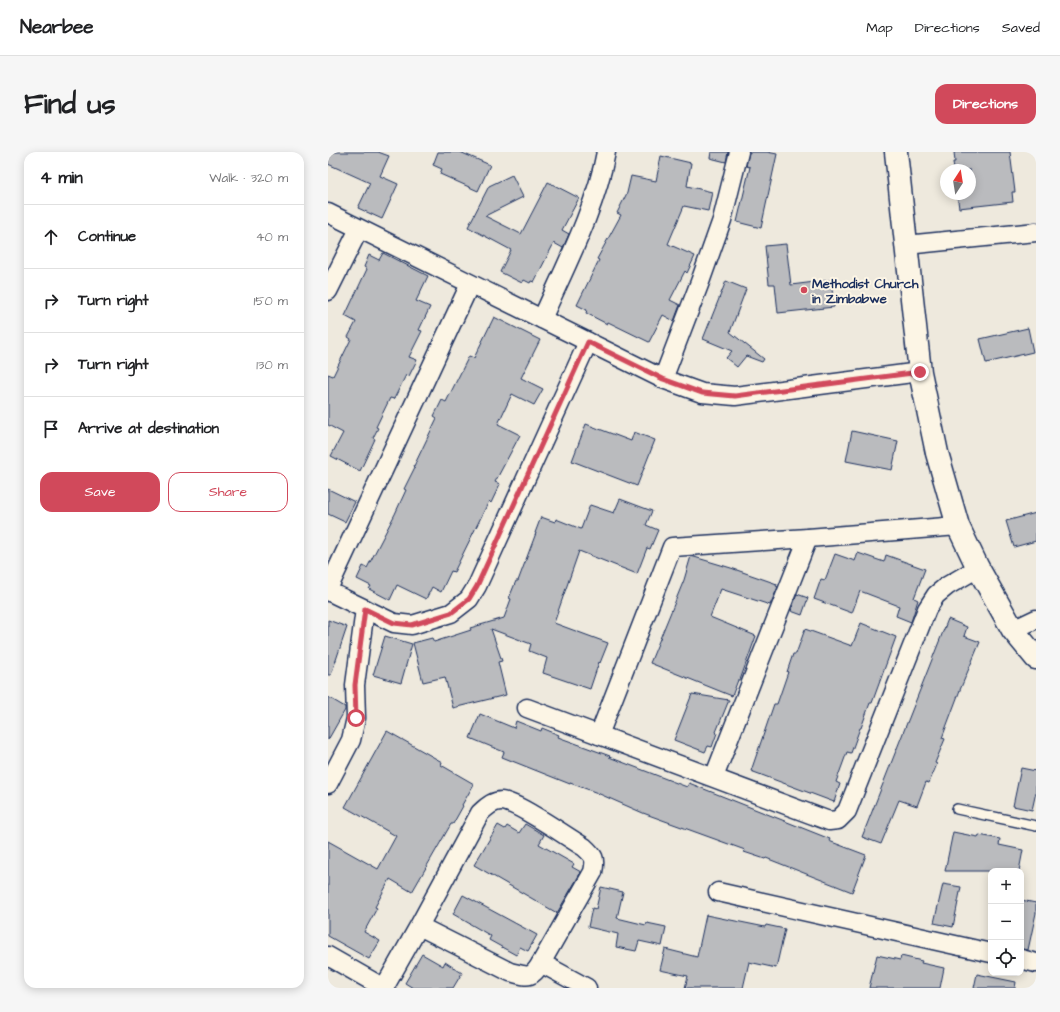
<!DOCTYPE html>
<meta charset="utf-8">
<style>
:root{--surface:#fff;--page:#f6f6f6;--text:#202124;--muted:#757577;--line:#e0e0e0;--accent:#d1495b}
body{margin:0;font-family:"Architects Daughter",sans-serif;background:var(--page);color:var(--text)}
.controls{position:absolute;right:12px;bottom:12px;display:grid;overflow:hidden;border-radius:8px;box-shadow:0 2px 10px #0003}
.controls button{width:36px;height:36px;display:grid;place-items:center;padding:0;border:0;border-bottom:1px solid var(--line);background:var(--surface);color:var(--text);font:20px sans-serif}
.compass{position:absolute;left:612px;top:12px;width:36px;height:36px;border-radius:50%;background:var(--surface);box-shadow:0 2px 10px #0003;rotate:12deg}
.stop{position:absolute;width:12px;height:12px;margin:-9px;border:3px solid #d1495b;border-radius:50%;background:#fff}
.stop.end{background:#d1495b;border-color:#fff;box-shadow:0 1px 4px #0008}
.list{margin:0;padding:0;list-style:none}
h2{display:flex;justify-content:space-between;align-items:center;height:52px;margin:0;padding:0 16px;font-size:17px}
h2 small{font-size:13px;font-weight:400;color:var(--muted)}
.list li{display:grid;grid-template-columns:26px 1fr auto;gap:12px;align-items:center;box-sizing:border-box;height:64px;padding:0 16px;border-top:1px solid var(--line)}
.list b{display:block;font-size:15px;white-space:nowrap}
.list em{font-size:13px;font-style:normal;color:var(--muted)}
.actions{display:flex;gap:8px;padding:12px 16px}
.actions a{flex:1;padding:9px 0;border:1px solid var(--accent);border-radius:12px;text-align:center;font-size:14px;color:var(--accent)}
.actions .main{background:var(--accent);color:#fff}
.icon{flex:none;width:22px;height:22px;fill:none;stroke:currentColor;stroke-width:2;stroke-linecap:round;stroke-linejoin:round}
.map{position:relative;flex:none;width:708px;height:836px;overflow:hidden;border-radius:12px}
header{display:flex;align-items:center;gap:24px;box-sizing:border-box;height:56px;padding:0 20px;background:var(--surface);border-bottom:1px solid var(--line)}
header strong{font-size:19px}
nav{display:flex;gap:22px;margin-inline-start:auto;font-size:14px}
.intro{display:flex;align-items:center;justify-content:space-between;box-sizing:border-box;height:96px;padding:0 24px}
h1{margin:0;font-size:28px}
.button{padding:10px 18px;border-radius:12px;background:var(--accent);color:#fff;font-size:14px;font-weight:700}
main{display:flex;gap:24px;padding:0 24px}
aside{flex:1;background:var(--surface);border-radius:12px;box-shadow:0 2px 10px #0003}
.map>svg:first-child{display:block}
</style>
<header>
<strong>Nearbee</strong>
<nav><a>Map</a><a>Directions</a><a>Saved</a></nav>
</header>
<div class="intro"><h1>Find us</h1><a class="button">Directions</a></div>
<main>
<aside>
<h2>4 min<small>Walk · 320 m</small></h2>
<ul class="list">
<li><svg class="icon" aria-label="ahead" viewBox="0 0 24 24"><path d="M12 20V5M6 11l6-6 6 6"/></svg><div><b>Continue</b></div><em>40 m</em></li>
<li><svg class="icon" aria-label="right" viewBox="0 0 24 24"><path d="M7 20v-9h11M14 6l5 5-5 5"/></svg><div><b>Turn right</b></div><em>150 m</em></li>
<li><svg class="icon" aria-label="right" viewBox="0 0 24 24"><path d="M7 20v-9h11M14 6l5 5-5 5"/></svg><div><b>Turn right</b></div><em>130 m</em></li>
<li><svg class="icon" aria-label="arrive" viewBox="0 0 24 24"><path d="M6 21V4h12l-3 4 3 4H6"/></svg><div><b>Arrive at destination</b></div></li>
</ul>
<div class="actions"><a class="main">Save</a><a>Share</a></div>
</aside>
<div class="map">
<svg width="708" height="836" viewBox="0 0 708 836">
<rect width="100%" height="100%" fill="#eee9dd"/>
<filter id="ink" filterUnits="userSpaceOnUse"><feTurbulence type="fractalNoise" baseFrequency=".025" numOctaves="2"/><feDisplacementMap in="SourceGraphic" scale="8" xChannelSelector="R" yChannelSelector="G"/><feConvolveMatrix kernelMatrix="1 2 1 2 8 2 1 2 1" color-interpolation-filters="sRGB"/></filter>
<g filter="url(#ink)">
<!-- building -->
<g fill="#babbbe" stroke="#1b2f5e">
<polygon points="4,0 50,0 61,4 52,24 70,32 54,67 30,56 42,31 0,12 0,8"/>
<polygon points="110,0 132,0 162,13 150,39 112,22 114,17 105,13"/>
<polygon points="383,0 400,0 398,10 382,6"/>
<polygon points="421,0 439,0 449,2 433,76 409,70 422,15 418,14"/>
<polygon points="626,0 682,0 687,40 684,40 685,50 631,56 629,42 642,42 642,18 626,18 625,10 627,10"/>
<polygon points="333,4 363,11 359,34 384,40 380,59 356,54 340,92 367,104 359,121 357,119 342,148 352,153 346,169 335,163 321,190 280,170 279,172 258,161 259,158 249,153 271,108 269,107 293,63 289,61 299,41 303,24 328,29"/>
<polygon points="184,23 195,45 157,64 193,82 220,30 251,46 234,78 241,82 235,96 226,91 206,130 203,129 202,131 196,128 194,131 172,120 183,98 140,75 161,34"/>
<polygon points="458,92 463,133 503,128 506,155 450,161 447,132 441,132 437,94"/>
<polygon points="55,101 100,124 88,149 102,155 91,178 94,179 81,205 89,208 81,224 78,223 66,247 62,246 48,275 50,276 45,286 47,287 32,319 3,304 15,281 0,273 0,222 5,224 23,187 20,185 28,170 17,164 39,117 36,115 41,103 51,108"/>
<polygon points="398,129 418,137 402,180 436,207 434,210 418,204 409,215 398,206 404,199 375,187"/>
<polygon points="166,165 212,188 193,226 215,237 206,253 184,242 170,272 192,283 167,330 172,332 163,351 161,349 126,420 123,419 113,440 104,435 98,447 69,433 62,448 41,437 43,434 29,427 35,414 39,416 67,362 78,338 76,337 87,315 86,314 109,266 106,264 114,248 118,250 141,204 146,206"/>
<polygon points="700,176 705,200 658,211 652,187"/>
<polygon points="258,272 303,289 306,280 327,288 309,334 244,309"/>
<polygon points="524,279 570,289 564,318 518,309"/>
<polygon points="0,337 27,350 17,370 0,362"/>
<polygon points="292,347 324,359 318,373 330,378 322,397 319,396 309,422 251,399 226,471 280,491 272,511 271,510 262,537 215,521 219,506 201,499 203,492 163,477 174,509 170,510 178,543 125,556 117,525 95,530 85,491 104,486 106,490 143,478 142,476 176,466 183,447 181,446 188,429 190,429 208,381 207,381 213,365 227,370 228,367 253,377 262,353 286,361"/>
<polygon points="708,361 708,389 686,395 678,369"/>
<polygon points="530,401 556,410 558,403 597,417 586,446 590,448 583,470 568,464 571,454 532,439 524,461 486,447 493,427 497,428 507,402 527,409"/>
<polygon points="363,404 403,416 449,432 448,434 450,435 442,453 393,437 382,465 428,484 412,528 410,528 404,544 322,511 356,428"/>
<polygon points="469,442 480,446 474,463 463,459"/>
<polygon points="620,467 639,475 636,484 652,490 632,538 614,586 617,587 607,611 609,612 601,631 598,630 589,654 571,648 553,692 534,685"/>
<polygon points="0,468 19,475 3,523 0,523"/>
<polygon points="533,471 568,485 544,551 542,551 533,576 532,576 523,601 519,600 508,630 512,632 506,650 423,619 446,552 449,552 460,520 459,520 465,502 468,502 477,477 524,494"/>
<polygon points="57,484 84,492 73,531 45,523"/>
<polygon points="364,542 401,548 388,580 389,581 384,595 380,594 377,600 346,588"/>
<polygon points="0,545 17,555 17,558 0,588"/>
<polygon points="152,562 186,576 188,569 213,579 214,576 231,583 230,585 282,604 281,605 359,635 361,631 502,687 501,689 538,703 524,740 438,706 437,707 416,700 417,698 315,661 267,640 242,631 242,632 174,605 176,600 142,586"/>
<polygon points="59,579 114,610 113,613 146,632 134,653 135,654 125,672 123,672 84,740 62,727 47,755 49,756 36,780 52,789 41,807 0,784 0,689 50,717 68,684 17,655"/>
<polygon points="693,616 708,619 708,640 704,658 685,654"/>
<polygon points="197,672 216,683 211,692 246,712 244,715 253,720 229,761 146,713 170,673 177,677 179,674 191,681"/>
<polygon points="625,680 650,685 651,683 672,687 671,693 695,698 691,719 617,719"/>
<polygon points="615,732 633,735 625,775 606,771"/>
<polygon points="273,735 295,740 289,766 318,773 319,771 338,775 334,794 311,789 308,799 288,795 290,782 260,775 264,756 268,757"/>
<polygon points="135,743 209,783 200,799 192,795 188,803 161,788 163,784 125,762"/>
<polygon points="693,748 708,751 708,761 700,798 693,797"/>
<polygon points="378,763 437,775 438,773 457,777 448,816 421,810 415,836 357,836 360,824 332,818 337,797 369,805"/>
<polygon points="94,802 115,814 117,810 134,821 125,836 85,836 77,831"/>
<polygon points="549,803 572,808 573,804 594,809 593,811 616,816 612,836 541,836"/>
<polygon points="649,822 688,830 687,836 646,836"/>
</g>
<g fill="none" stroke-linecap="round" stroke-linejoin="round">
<!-- lane casing -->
<g stroke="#1b2f5e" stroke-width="12">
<polyline id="lane" points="629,657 708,674"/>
</g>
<!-- street casing -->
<g stroke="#1b2f5e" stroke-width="21">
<g id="street">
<polyline points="0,61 335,227 374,241 407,244 592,220"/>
<polyline points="578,93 708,80"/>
<polyline points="0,139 31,77"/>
<path d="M214 167C237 115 268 56 278 0"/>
<polyline points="335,227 372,130 394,68 411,0"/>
<polyline points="0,437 142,132"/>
<polyline points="0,439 66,471 84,473 123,461 141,447 149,434 260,190"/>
<polyline points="685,478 708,467"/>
<polyline points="199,556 501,669 510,668 519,659 599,457 608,443 619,434 650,416"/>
<polyline points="271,583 344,395 480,386 630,374"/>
<polyline points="386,625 480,386"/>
<polyline points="0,632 23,588 28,566 27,533 37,457"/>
<polyline points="390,740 663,801"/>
<polyline points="0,804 56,836"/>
<polyline points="693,807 708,811"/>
<polyline points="213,811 259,836"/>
<path d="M56 836 91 774 152 661C157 656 165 649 173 649 188 649 239 685 256 695 266 704 268 706 265 720L213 811C203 828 199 824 182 820L91 774"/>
</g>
</g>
<!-- secondary casing -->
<g stroke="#1b2f5e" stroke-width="25">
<polyline id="secondary" points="568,0 592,220 609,301 630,374 650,416 685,478 708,506"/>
</g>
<!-- lane -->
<use href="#lane" stroke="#fcf5e5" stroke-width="9"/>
<!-- street -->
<use href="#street" stroke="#fcf5e5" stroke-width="18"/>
<!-- secondary -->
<use href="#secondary" stroke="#fcf5e5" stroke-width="22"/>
</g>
</g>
<g fill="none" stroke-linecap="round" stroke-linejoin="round" filter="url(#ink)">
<!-- route -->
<polyline stroke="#d1495b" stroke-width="5" points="28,566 27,533 37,457 66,471 84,473 123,461 141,447 149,434 260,190 335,227 374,241 407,244 592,220"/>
</g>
<!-- markers -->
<circle fill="#d1495b" stroke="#fcf5e5" stroke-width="1.5" cx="476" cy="138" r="4"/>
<g text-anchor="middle" stroke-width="4" stroke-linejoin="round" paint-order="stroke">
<!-- poi labels -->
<g font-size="13" font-weight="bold" fill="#1b2f5e" stroke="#fcf5e5" text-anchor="start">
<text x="484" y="136">Methodist Church<tspan x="484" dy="15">in Zimbabwe</tspan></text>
</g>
</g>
</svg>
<div class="controls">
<button>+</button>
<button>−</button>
<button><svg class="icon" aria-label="locate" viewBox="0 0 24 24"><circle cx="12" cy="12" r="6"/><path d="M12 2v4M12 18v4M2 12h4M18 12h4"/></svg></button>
</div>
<svg class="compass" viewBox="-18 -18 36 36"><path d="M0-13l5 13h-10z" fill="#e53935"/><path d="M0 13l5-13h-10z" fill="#757577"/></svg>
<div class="stop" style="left:28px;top:566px"></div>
<div class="stop end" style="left:592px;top:220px"></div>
</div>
</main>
